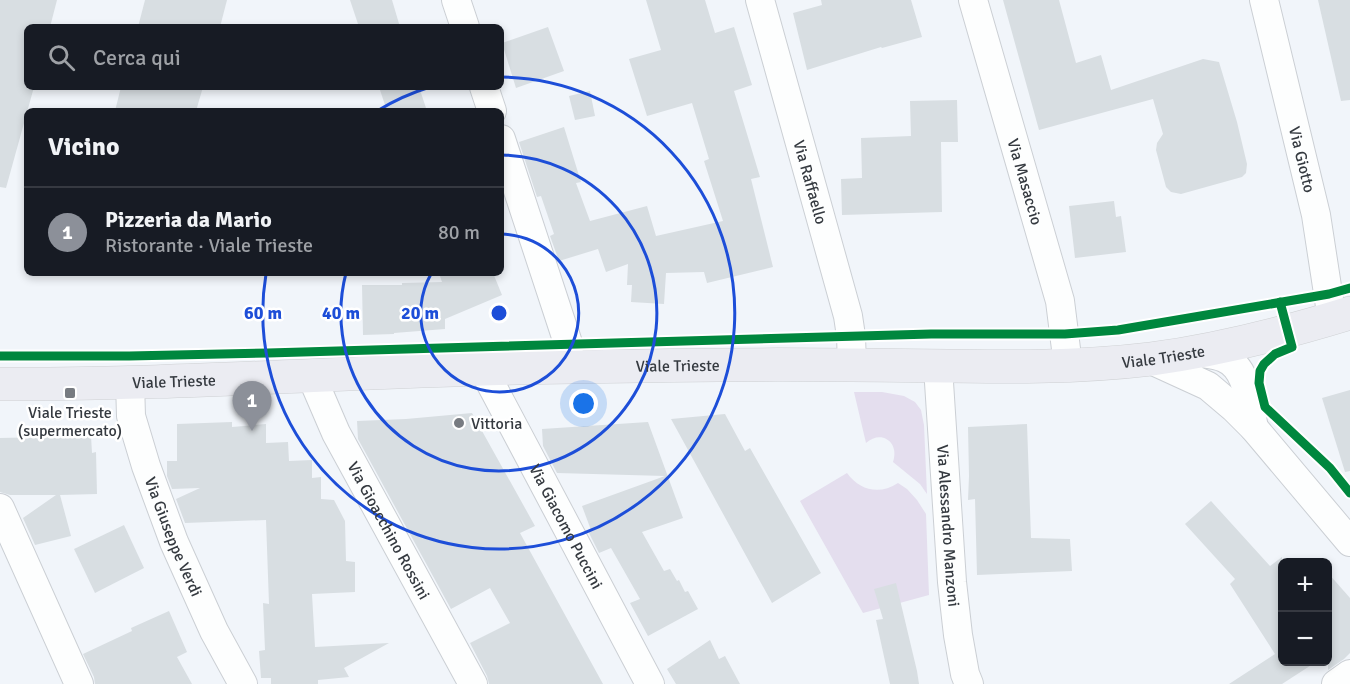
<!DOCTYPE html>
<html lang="it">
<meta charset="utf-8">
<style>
:root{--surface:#171b24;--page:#242831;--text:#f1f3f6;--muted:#9ea1a6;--line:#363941;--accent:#8c9099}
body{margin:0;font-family:Signika,sans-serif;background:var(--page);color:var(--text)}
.controls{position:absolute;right:18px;bottom:18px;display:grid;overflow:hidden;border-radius:9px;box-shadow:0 3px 9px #0003}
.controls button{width:54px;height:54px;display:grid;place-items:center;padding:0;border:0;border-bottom:2px solid var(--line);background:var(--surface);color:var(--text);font:30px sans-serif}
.you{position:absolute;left:584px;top:404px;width:21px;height:21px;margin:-15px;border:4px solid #fff;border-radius:50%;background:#1a73e8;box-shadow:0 0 0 9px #1a73e833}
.badge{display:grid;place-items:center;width:39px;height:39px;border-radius:50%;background:var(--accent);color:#fff;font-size:20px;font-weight:700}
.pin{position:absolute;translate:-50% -50px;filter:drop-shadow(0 2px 3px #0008)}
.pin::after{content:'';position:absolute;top:32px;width:21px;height:18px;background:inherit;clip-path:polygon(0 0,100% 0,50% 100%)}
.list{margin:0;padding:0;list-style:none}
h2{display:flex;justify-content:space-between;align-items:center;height:78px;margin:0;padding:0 24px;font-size:26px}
h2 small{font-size:20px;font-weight:400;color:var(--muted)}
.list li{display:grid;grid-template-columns:39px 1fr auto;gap:18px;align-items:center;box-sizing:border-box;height:90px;padding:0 24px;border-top:2px solid var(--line)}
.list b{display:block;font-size:22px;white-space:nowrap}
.list p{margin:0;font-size:20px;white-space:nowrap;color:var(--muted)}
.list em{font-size:20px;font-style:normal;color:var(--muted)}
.icon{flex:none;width:33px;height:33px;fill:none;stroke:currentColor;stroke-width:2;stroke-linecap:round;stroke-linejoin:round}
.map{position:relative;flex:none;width:1350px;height:684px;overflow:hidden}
.search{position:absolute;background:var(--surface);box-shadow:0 3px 9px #0003;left:24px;top:24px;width:480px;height:66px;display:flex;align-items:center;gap:15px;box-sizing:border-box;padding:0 21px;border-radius:9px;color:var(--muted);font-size:22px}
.panel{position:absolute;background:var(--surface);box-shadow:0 3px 9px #0003;left:24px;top:108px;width:480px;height:168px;border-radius:9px}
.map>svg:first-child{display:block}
</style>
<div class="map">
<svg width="1350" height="684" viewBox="0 0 1350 684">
<rect width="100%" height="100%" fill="#f1f5fa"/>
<!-- green -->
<g fill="#e4deee">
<path d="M854 392H882L904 396 915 402 921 410 924 425 927 494 920 484 893 462C900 442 881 429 866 443Z"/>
<path d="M847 473C860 491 880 495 898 483L907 489 917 500 926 514 929 595 863 613 800 501Z"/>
</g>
<!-- building -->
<g fill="#d8dee2">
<polygon points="0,0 57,0 50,27 27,27 27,87 34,87 6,188 0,187"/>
<polygon points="145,0 227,0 220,27 138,27"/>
<polygon points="350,0 392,0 400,27 359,27"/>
<polygon points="646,0 705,0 715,33 734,27 752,85 734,91 760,177 751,179 773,267 707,283 704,272 666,273 664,304 631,302 632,285 627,285 628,264 606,272 598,249 559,261 550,236 554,234 541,196 537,197 519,142 564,127 581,182 576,183 590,221 647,206 656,236 723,221 704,161 709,159 692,103 647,116 629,59 661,50"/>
<polygon points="821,0 911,0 922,37 882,48 881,47 807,70 793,13 822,5"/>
<polygon points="1003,0 1059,0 1076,63 1101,55 1111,90 1203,59 1219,62 1237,122 1247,164 1246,173 1242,177 1181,194 1171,192 1166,187 1156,150 1157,143 1163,134 1153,99 1039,130"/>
<polygon points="1318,0 1350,0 1350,100 1341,101"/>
<polygon points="548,27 564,71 516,88 502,43"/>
<polygon points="121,87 203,87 196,111 115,111"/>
<polygon points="379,87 419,87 427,111 387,111"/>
<polygon points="590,91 595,116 575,120 569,96"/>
<polygon points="957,100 958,142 941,142 942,212 842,215 841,179 862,178 861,138 911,136 910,101"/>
<polygon points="1114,201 1116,217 1121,216 1126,252 1075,258 1069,206"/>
<polygon points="439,273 493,273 502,295 445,319 445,329 394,333 394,334 363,335 362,285 402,285 402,283 442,282"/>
<polygon points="1350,390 1350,471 1345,472 1322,398"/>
<polygon points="472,413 535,526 520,533 603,684 489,684 487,676 470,643 510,623 490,588 451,609 358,439 357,421 406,419"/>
<polygon points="725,414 745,451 750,448 821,573 772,603 671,419"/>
<polygon points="232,422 232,427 266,424 266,443 288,442 289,461 312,460 312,478 321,477 321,499 334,500 345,521 346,561 355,562 355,592 312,594 315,647 389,643 344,668 349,677 318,680 318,684 271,684 271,678 261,678 259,651 265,650 263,603 269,604 266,520 185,523 176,499 200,488 172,489 167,476 167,461 177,461 177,424"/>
<polygon points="648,422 683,518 642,532 664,571 670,569 677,581 679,580 685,592 688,591 698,609 648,636 630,603 640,599 611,548 599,553 588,531 591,530 582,506 665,476 557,473 543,446 542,429"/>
<polygon points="1027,424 1031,538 1070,539 1072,571 977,575 975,499 968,500 969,476 968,427"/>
<polygon points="91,436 92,453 96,452 97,494 60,495 71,536 35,545 23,518 56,495 10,495 0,492 0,438"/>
<polygon points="1211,501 1270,566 1282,557 1282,662 1316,662 1282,684 1229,684 1275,654 1230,584 1235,579 1185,524"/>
<polygon points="124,525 144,568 95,593 74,549"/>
<polygon points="1328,573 1350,598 1350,653 1344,659 1328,670"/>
<polygon points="896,583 917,671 919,684 890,684 876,620 883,619 874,589"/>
<polygon points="169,611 187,652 177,657 192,684 95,684 94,677 83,654 132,631 131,628"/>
<polygon points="710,640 719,659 725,656 740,684 676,684 667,669"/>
</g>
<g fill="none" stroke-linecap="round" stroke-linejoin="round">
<!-- minor casing -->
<g stroke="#cbcfd4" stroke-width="30">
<g id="minor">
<polyline points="456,0 465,27"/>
<path id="s1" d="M760 0 848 316 851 336 852 365"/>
<path id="s2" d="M973 0 1060 301 1068 365"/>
<path id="s3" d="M1264 0 1316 215 1332 319"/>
<polyline points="484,87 492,111"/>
<polyline points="501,139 568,343 570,367"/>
<path d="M1196 355V352C1204 354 1215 354 1224 358 1249 368 1249 406 1254 428"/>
<polyline points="1149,359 1208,386 1234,408 1254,428 1350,542"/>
<path id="s4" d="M938 367 952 582 958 635 965 674 969 684"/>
<path id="s5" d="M483 369 650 684"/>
<path id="s6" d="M311 375 336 433 473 684"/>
<path id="s7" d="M130 382 131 416 146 466 174 542 214 631 243 684"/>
<polyline points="0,508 79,684"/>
<polyline points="1336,684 1350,674"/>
</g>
</g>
<!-- major casing -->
<g stroke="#ced0d3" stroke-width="34">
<g id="major">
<path id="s8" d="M0 384C191 385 381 369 572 367 665 365 758 364 851 365 951 365 1052 371 1151 359 1218 350 1285 333 1350 313"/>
</g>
</g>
<!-- minor -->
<use href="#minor" stroke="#fdfefe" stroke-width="28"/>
<!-- major -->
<use href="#major" stroke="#ebecf2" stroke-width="33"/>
<!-- cycleway casing -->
<g stroke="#fff" stroke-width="13">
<g id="cycleway">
<polyline points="1280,302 1292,347 1275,354 1264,364 1260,371 1259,383 1265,407 1330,468 1350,493"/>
<polyline points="0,356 129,356 268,353 931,334 1065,334 1118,330 1329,294 1350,288"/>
</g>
</g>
<!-- cycleway -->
<use href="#cycleway" stroke="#00873e" stroke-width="9"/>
</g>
<!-- distance rings -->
<g fill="none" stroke="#1d4ed8" stroke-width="3">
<path d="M501 234A79 79 0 1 1 431 274"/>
<path d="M502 155A158 158 0 1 1 346 273"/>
<path d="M377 111A236 236 0 0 1 430 87M501 77A236 236 0 1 1 266 274"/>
</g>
<!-- markers -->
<g fill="#777b81" stroke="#fff" stroke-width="2">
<rect x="64" y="387" width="12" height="12" rx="3"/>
<circle cx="459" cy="423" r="6"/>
</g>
<g text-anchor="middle" stroke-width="5" stroke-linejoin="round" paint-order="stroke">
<!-- street labels -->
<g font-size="16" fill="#353a40" stroke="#fff">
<text dy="6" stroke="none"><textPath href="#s3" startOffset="164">Via Giotto</textPath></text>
<text dy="6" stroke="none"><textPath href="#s1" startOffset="189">Via Raffaello</textPath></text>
<text dy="6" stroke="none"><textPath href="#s2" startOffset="189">Via Masaccio</textPath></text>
<text dy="6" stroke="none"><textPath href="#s8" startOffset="1164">Viale Trieste</textPath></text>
<text dy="6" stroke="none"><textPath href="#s8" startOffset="678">Viale Trieste</textPath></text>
<text dy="6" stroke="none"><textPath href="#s8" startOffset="174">Viale Trieste</textPath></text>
<text dy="6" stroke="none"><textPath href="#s4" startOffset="159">Via Alessandro Manzoni</textPath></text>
<text dy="6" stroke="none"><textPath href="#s5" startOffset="178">Via Giacomo Puccini</textPath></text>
<text dy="6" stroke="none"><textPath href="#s6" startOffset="174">Via Gioacchino Rossini</textPath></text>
<text dy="6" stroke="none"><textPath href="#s7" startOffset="162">Via Giuseppe Verdi</textPath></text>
</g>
<!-- poi labels -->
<g font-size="16" fill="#353a40" stroke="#fff">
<text x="70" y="418">Viale Trieste<tspan x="70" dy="18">(supermercato)</tspan></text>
<text x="471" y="429" text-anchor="start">Vittoria</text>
</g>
</g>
<circle cx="499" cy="313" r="9" fill="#1d4ed8" stroke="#fff" stroke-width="3"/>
<g font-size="18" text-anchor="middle" font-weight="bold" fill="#1d4ed8" stroke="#fff" stroke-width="5" stroke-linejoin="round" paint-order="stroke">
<text x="341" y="319">40 m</text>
<text x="420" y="319">20 m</text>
<text x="263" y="319">60 m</text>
</g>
</svg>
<div class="controls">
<button>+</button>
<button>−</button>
</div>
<div class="you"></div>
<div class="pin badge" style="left:252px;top:431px">1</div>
<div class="search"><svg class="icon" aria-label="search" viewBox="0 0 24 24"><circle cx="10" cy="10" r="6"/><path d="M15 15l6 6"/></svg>Cerca qui</div>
<section class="panel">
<h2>Vicino<small></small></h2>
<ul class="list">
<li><span class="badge">1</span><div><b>Pizzeria da Mario</b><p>Ristorante · Viale Trieste</p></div><em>80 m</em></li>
</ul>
</section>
</div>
